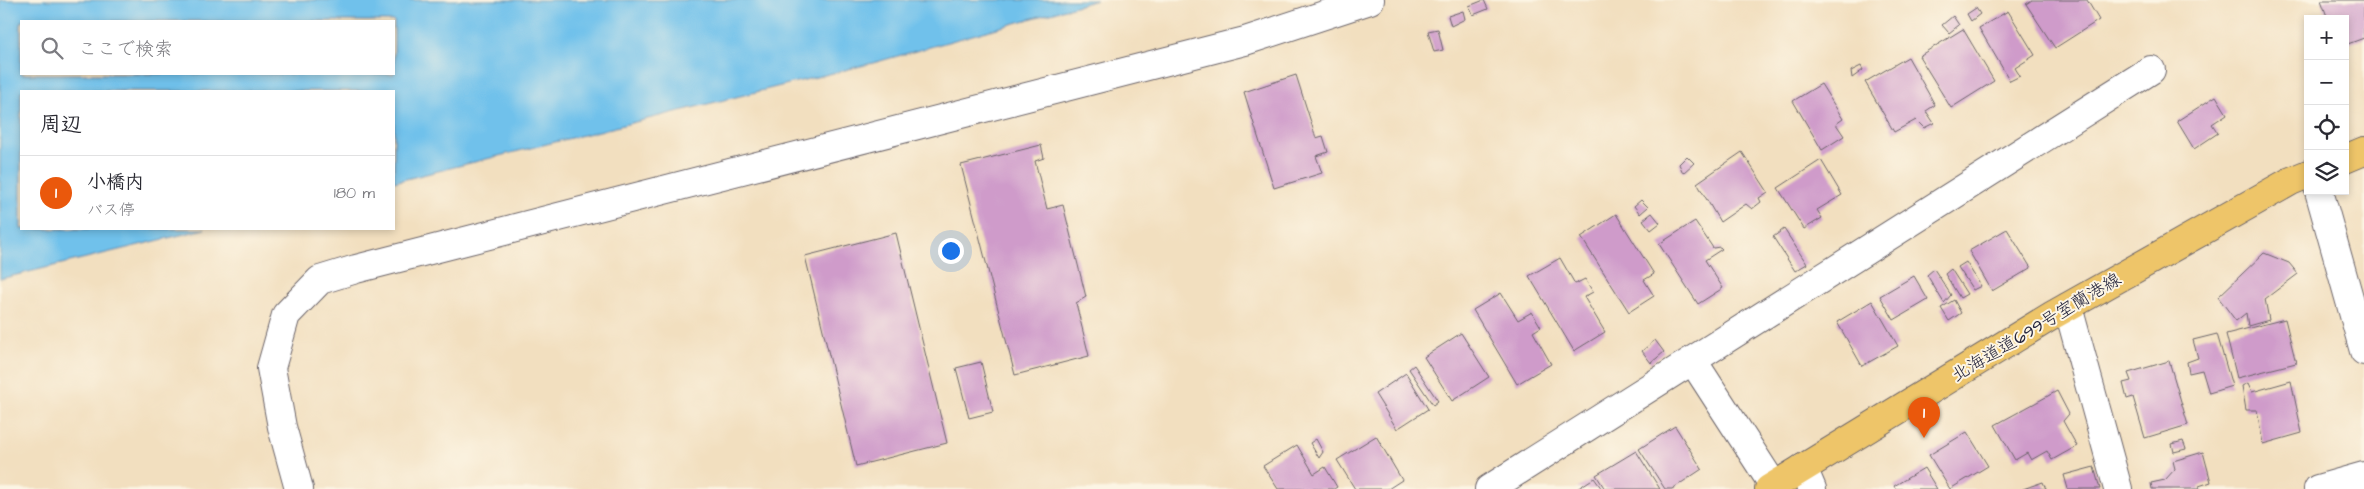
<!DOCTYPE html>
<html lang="ja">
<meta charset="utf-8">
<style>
:root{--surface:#fff;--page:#f7f7f7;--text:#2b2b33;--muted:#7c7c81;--line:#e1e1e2;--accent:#ea580c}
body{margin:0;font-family:"Architects Daughter","Klee One",sans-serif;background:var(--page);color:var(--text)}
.controls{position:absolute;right:15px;top:15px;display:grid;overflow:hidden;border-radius:0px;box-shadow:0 2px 8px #0003}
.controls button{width:45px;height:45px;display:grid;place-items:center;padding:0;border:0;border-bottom:1px solid var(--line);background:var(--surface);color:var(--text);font:25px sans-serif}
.you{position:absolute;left:950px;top:250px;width:18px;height:18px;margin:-12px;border:4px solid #fff;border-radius:50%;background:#1a73e8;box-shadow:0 0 0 8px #1a73e833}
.badge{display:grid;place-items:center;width:32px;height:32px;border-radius:50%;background:var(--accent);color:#fff;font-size:16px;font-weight:700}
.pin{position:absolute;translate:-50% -41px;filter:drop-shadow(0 1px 2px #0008)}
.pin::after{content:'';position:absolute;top:26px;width:18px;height:15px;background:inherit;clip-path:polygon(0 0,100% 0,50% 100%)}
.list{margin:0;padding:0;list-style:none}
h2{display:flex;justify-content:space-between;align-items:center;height:65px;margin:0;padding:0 20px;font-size:21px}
h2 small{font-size:16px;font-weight:400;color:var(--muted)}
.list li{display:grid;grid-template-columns:32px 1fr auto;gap:15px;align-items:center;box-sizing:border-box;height:75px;padding:0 20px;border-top:1px solid var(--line)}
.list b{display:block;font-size:19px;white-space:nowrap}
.list p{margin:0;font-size:16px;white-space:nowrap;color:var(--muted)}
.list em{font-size:16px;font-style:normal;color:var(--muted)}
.icon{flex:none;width:28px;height:28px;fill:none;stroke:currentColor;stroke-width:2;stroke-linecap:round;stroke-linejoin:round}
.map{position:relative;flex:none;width:2364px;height:489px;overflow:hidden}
.search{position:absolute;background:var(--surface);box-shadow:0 2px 8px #0003;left:20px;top:20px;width:375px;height:55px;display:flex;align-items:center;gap:12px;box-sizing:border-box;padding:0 18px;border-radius:0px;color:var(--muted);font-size:19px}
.panel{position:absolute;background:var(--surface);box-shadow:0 2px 8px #0003;left:20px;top:90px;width:375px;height:140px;border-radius:0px}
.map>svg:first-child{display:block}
</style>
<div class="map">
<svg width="2364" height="489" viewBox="0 0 2364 489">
<rect width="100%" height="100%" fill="#fcf5e5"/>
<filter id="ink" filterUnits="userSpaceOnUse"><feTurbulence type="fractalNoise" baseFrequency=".02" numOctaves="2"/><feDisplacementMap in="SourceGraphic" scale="10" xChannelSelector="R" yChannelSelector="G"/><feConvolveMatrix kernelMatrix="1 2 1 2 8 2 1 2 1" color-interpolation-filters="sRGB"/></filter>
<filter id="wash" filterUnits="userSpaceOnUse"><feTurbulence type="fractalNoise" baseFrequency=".0096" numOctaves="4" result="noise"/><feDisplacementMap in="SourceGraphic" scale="20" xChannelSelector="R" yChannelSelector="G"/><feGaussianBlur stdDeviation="1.12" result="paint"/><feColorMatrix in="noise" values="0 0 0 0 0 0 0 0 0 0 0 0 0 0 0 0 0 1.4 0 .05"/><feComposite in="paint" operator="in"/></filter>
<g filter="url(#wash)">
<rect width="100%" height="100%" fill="#f2dfbf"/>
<!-- water -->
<path fill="#6fc1eb" stroke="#487293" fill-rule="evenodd" d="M0 0H1097L873 63 394 182V91H21V229H205L0 279ZM21 21H394V74H21Z"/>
<g id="blocks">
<!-- building -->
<g fill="#cf9bca">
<polygon points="1484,0 1488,9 1473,15 1469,6"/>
<polygon points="2032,0 2087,0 2099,20 2055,48 2026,4"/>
<polygon points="2321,0 2364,0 2364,38 2345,45 2345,19 2328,19"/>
<polygon points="1976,8 1980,14 1971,21 1967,14"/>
<polygon points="1463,11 1465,19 1451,26 1448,16"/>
<polygon points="2008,11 2035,55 2015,68 2020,76 2010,81 1979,28"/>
<polygon points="1953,16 1959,25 1949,33 1942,25"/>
<polygon points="1438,29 1443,50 1434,52 1428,31"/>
<polygon points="1963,29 1994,81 1951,108 1919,56"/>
<polygon points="1908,57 1935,105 1926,111 1934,123 1924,128 1916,120 1894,132 1865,82"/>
<polygon points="1861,66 1863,70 1852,78 1851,71"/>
<polygon points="1296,75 1316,138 1323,136 1328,152 1316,156 1322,173 1274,188 1244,92"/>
<polygon points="1821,84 1843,119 1836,124 1844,136 1822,150 1793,101"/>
<polygon points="2216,96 2227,114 2212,124 2218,133 2194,149 2177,121"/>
<polygon points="1041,145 1044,158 1035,161 1047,209 1063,205 1086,297 1076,303 1089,356 1015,375 961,165"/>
<polygon points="1742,152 1768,192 1759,198 1761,202 1752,209 1746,204 1720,222 1697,183"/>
<polygon points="1687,156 1694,163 1683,173 1679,164"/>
<polygon points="1821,160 1842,195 1817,210 1822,218 1804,229 1778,188"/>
<polygon points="1641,200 1648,207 1640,214 1634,206"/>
<polygon points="1652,213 1660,223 1651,230 1643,220"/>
<polygon points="1616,214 1654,274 1644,280 1654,296 1629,312 1581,237"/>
<polygon points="1695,221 1713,248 1720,247 1722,249 1705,260 1723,288 1698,304 1659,244"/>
<polygon points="1784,229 1807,264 1795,271 1773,237"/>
<polygon points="2007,229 2031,268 1992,291 1969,251"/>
<polygon points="896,233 947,443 856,466 805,256"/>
<polygon points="2264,253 2289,263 2298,274 2265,299 2269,320 2248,326 2246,313 2236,321 2218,297"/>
<polygon points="1560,258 1575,284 1585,279 1593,292 1584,297 1605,332 1574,351 1529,276"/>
<polygon points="1966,262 1981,286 1973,290 1958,267"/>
<polygon points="1934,269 1951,295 1944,303 1927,275"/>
<polygon points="1951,269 1967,294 1960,298 1945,274"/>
<polygon points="1914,276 1928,300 1894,320 1880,296"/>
<polygon points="1501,293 1518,320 1532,312 1541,327 1533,332 1551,364 1517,384 1473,310"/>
<polygon points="1954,300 1961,313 1949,321 1941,308"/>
<polygon points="1872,301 1898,346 1862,366 1837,322"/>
<polygon points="2285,319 2296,363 2237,378 2226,334"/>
<polygon points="1461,333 1489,377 1452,401 1424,357"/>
<polygon points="2217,334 2232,386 2209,393 2202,370 2189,373 2187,362 2198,358 2193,340"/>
<polygon points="1655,340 1664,352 1651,363 1642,351"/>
<polygon points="2169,361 2188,425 2145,438 2133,397 2127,399 2123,383 2131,381 2128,373"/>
<polygon points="981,362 993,412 969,418 956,368"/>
<polygon points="1414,365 1438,401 1433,405 1409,369"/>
<polygon points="1406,373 1428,409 1397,429 1375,394"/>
<polygon points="2291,381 2302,433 2263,444 2257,410 2246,410 2242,386 2248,383 2252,392"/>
<polygon points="2057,391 2069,414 2063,421 2077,446 2052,460 2047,451 2031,460 2027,453 2015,460 1995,425"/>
<polygon points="1675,426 1702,469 1672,489 1665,489 1639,449"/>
<polygon points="1967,432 1988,466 1950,489 1929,455"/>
<polygon points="1376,436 1402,480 1388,489 1355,489 1337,460"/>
<polygon points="1316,439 1323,452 1319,458 1310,443"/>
<polygon points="2183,441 2186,449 2174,452 2172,444"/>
<polygon points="1297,445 1314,474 1325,467 1337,487 1334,489 1278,489 1263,466"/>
<polygon points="1636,451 1660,489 1605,489 1596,475"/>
<polygon points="2203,452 2211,482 2199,486 2200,489 2152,489 2151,483 2165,480 2175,469 2173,461"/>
<polygon points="2094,467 2100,489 2068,489 2064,475"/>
<polygon points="1924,468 1937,489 1896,489 1894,486"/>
<polygon points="1594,478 1602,489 1577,489"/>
<polygon points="2043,482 2046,489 2023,489"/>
</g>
</g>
</g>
<g filter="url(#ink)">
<use href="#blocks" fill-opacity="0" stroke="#6b6469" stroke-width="1"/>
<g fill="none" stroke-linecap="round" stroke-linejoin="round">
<!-- minor casing -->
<g stroke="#6b6469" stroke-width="30">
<g id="minor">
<polyline points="2319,191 2364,351"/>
<polyline points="2068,307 2118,489"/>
<polyline points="1693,361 1774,486"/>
<polyline points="1803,468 1812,489"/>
<polyline points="299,489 282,427 271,368 286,315 320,280 356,269 1245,41 1370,0"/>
<polyline points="1489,489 2151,70"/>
<polyline points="2318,489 2364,476"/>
</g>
</g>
<!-- major casing -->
<g stroke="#6b6469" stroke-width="30">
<g id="major">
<polyline points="2345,159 2364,151"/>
<polyline points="1769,489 2053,315 2291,181 2308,174"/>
</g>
</g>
<!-- minor -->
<use href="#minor" stroke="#fff" stroke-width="28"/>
<!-- major -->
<use href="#major" stroke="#eec569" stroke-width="28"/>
</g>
</g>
<g text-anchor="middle" stroke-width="4" stroke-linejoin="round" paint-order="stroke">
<!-- street labels -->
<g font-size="18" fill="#22223b" stroke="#fcf5e5">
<text transform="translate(2036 327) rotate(-31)" y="6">北海道道699号室蘭港線</text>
</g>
</g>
</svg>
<div class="controls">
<button>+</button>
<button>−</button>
<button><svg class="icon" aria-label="locate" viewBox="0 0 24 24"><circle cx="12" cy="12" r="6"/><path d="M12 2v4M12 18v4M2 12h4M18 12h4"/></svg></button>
<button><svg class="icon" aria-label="layers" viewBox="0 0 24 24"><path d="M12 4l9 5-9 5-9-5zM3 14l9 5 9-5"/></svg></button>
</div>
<div class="you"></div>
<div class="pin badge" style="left:1924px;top:438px">1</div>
<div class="search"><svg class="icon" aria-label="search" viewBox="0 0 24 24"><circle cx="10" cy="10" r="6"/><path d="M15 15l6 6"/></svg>ここで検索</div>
<section class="panel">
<h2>周辺<small></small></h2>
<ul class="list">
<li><span class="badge">1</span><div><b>小橋内</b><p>バス停</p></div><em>180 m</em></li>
</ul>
</section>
</div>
